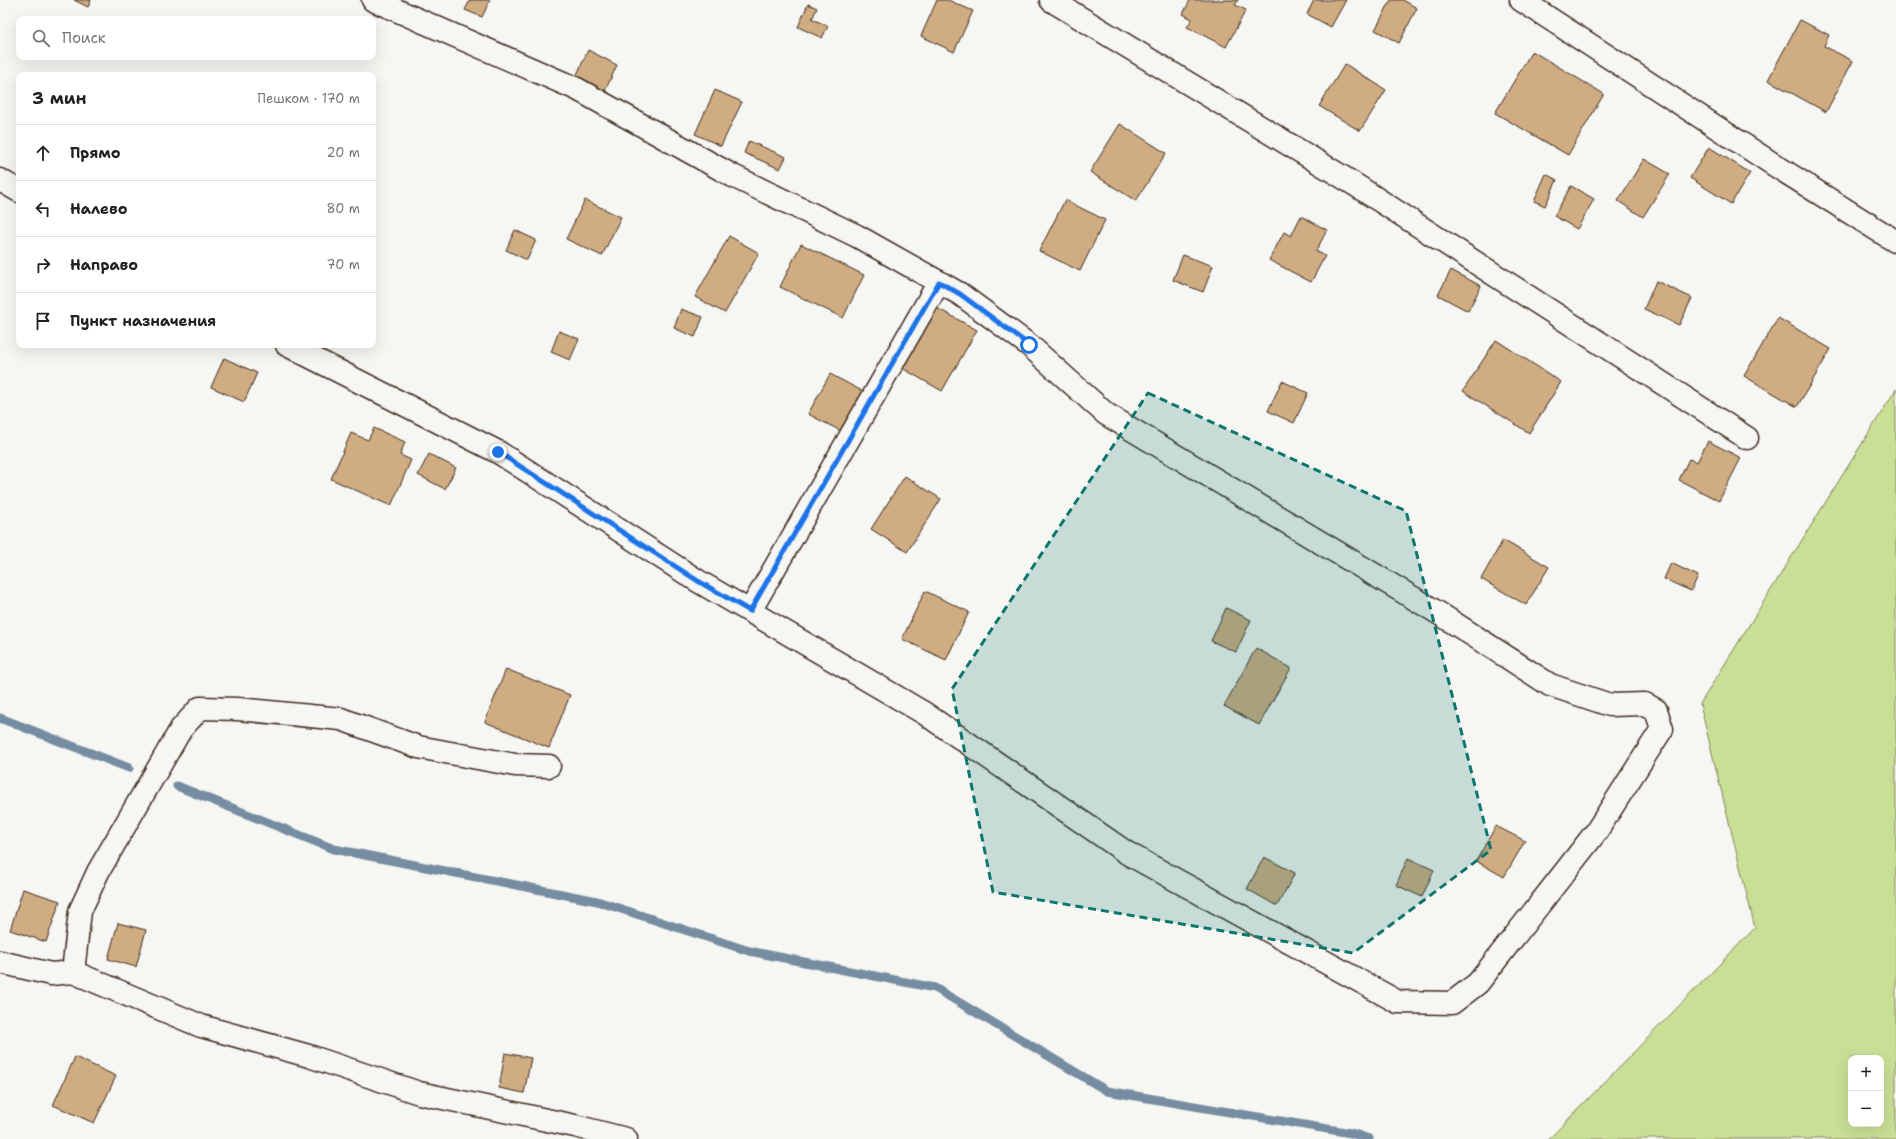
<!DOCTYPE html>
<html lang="ru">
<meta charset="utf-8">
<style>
:root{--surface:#fff;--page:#f2f2f2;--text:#202124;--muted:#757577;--line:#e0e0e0}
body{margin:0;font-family:"Shantell Sans",sans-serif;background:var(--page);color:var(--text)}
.controls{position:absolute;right:12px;bottom:12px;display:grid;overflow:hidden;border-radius:8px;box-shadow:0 4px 16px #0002}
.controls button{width:36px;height:36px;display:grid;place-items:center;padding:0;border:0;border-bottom:1px solid var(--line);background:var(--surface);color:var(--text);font:20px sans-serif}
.stop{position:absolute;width:12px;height:12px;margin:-9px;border:3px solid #1a73e8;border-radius:50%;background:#fff}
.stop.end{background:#1a73e8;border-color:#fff;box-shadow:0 1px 4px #0008}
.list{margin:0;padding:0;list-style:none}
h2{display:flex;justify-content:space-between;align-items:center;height:52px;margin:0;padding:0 16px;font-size:17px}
h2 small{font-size:13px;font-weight:400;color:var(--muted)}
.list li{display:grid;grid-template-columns:26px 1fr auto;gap:12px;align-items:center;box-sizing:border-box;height:56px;padding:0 16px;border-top:1px solid var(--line)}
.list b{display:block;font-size:15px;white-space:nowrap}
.list em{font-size:13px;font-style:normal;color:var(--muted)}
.icon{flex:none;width:22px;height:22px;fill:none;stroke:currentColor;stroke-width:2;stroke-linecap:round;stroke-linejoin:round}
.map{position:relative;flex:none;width:1896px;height:1139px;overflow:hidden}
.search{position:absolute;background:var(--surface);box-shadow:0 4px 16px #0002;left:16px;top:16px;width:360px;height:44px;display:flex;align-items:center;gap:10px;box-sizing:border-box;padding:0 14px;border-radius:8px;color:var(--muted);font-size:15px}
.panel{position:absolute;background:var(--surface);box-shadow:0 4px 16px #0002;left:16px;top:72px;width:360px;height:276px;border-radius:8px}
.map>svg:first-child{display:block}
</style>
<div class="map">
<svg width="1896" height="1139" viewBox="0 0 1896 1139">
<rect width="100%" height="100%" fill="#f6f6f2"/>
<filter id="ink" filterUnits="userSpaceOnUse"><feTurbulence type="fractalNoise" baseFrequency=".025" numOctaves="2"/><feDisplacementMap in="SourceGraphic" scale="8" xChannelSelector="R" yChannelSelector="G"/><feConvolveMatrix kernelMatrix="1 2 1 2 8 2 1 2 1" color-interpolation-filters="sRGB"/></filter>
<g filter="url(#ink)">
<!-- green -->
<path fill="#c9df95" stroke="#82845a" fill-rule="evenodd" d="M1896 389V1139H1549L1755 928 1700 704ZM1851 1058H1881V1124H1851Z"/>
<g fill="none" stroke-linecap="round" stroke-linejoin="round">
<!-- stream -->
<g stroke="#758ca1" stroke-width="9">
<polyline points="0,718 129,768"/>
<polyline points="177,786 334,849 597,901 749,951 935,988 1107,1091 1351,1133 1369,1139"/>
</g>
</g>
<!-- building -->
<g fill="#d0ac82" stroke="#3b2a1e">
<polygon points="74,0 91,0 88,7"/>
<polygon points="470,0 490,0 482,17 465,10"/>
<polygon points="937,0 948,0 973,11 954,52 921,36"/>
<polygon points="1190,0 1238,0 1235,5 1246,10 1226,47 1187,27 1192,19 1183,14"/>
<polygon points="1314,0 1346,0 1331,27 1307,14"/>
<polygon points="1391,0 1403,0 1417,8 1399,43 1375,30"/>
<polygon points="808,4 817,8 812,19 828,26 822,38 798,27"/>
<polygon points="1800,20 1829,35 1824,46 1853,61 1826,112 1768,80"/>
<polygon points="588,50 617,65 604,93 575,79"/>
<polygon points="1532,51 1604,94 1568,155 1495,113"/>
<polygon points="1345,64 1386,90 1360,131 1319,106"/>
<polygon points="715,90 742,102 721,146 695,134"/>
<polygon points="1120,124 1166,153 1136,201 1090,172"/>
<polygon points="749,141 786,157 780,169 744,153"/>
<polygon points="1709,147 1750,173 1731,204 1690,178"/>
<polygon points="1644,159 1670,174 1643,217 1618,201"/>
<polygon points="1546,174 1557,180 1545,206 1534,201"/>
<polygon points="1571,186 1594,199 1577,229 1554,216"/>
<polygon points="585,200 621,217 602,256 566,239"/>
<polygon points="1065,200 1105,220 1080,271 1039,251"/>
<polygon points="1301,216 1327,230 1316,251 1325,256 1311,282 1269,260 1284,232 1291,236"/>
<polygon points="515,230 536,240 527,260 506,250"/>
<polygon points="729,236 759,253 725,313 695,297"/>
<polygon points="801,244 864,275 843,318 780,287"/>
<polygon points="1183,255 1213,266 1203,292 1173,280"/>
<polygon points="1451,270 1481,286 1468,311 1438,295"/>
<polygon points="1656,281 1692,298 1679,325 1644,309"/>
<polygon points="937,308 977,330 942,391 902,368"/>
<polygon points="681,309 703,317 695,337 674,328"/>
<polygon points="1778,318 1831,349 1797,407 1744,376"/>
<polygon points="559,331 579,339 570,360 551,352"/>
<polygon points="1496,340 1561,382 1529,433 1463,391"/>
<polygon points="224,358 257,373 244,402 211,387"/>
<polygon points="830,374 864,392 843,432 808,414"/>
<polygon points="1282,381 1308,393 1294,423 1268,411"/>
<polygon points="374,428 405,442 400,455 411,460 391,506 331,479 351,433 368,440"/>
<polygon points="1708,441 1741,458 1719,501 1679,480 1689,459 1697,462"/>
<polygon points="429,454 456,468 445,489 418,475"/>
<polygon points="905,476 941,499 907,552 871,529"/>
<polygon points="1503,540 1549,567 1526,605 1481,579"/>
<polygon points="1671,563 1698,576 1691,591 1664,579"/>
<polygon points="925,591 969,612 946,660 902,639"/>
<polygon points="1226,608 1251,620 1236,652 1211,641"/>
<polygon points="1256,648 1291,668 1259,725 1224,706"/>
<polygon points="506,669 570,695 549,748 485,722"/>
<polygon points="1496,826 1525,841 1504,877 1476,861"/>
<polygon points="1264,857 1295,873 1277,906 1247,889"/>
<polygon points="1408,858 1434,870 1422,897 1396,885"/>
<polygon points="23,889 60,901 46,942 10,930"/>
<polygon points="118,923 146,930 136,967 108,959"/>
<polygon points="505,1053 531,1058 524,1093 499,1088"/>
<polygon points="75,1057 116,1076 94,1123 53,1105"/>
</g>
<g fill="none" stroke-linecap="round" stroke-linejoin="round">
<!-- minor casing -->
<g stroke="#3b2a1e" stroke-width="25">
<g id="minor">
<polyline points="1051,0 1354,184 1747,438"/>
<polyline points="1521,0 1776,166 1895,241"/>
<polyline points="0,180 19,191"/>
<polyline points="287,345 498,452 698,581 924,713 1127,853 1398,1002 1452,1003 1478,983 1596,832 1662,729 1656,710 1645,704 1610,705 1550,685 1440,614 1106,414 1029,345 960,294 857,236 733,176 577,89 373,0"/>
<polyline points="750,611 939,282"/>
<polyline points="0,962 51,974 73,972 201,1026 309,1056 419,1093 575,1126 626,1139"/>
<polyline points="73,972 80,911 98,872 181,729 200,708 238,709 341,719 418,747 515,765 549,766"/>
</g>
</g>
<!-- minor -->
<use href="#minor" stroke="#f6f6f2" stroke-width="22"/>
</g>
</g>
<g fill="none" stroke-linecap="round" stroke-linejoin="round" filter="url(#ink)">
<!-- route -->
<polyline stroke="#1a73e8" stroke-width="5" points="498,452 698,581 750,611 939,282 960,294 1029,345"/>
</g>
<!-- marked area -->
<path fill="#0f766e" fill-opacity="0.2" stroke="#0f766e" stroke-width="3" stroke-dasharray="8 5" stroke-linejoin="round" d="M1148 393 1406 511 1491 850 1353 953 993 892 952 689Z"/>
</svg>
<div class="controls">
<button>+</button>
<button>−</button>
</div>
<div class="stop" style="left:1029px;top:345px"></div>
<div class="stop end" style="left:498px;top:452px"></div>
<div class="search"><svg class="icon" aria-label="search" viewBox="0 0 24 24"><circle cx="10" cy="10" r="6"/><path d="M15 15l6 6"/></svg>Поиск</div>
<section class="panel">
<h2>3 мин<small>Пешком · 170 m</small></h2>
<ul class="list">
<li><svg class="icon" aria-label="ahead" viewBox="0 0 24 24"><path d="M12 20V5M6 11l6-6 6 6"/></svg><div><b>Прямо</b></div><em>20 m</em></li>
<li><svg class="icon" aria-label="left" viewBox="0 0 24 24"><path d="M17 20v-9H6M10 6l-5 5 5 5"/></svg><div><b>Налево</b></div><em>80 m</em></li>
<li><svg class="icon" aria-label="right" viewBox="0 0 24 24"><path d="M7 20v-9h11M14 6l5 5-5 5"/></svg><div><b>Направо</b></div><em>70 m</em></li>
<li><svg class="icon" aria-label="arrive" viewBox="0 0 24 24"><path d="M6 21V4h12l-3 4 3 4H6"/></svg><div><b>Пункт назначения</b></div></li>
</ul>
</section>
</div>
